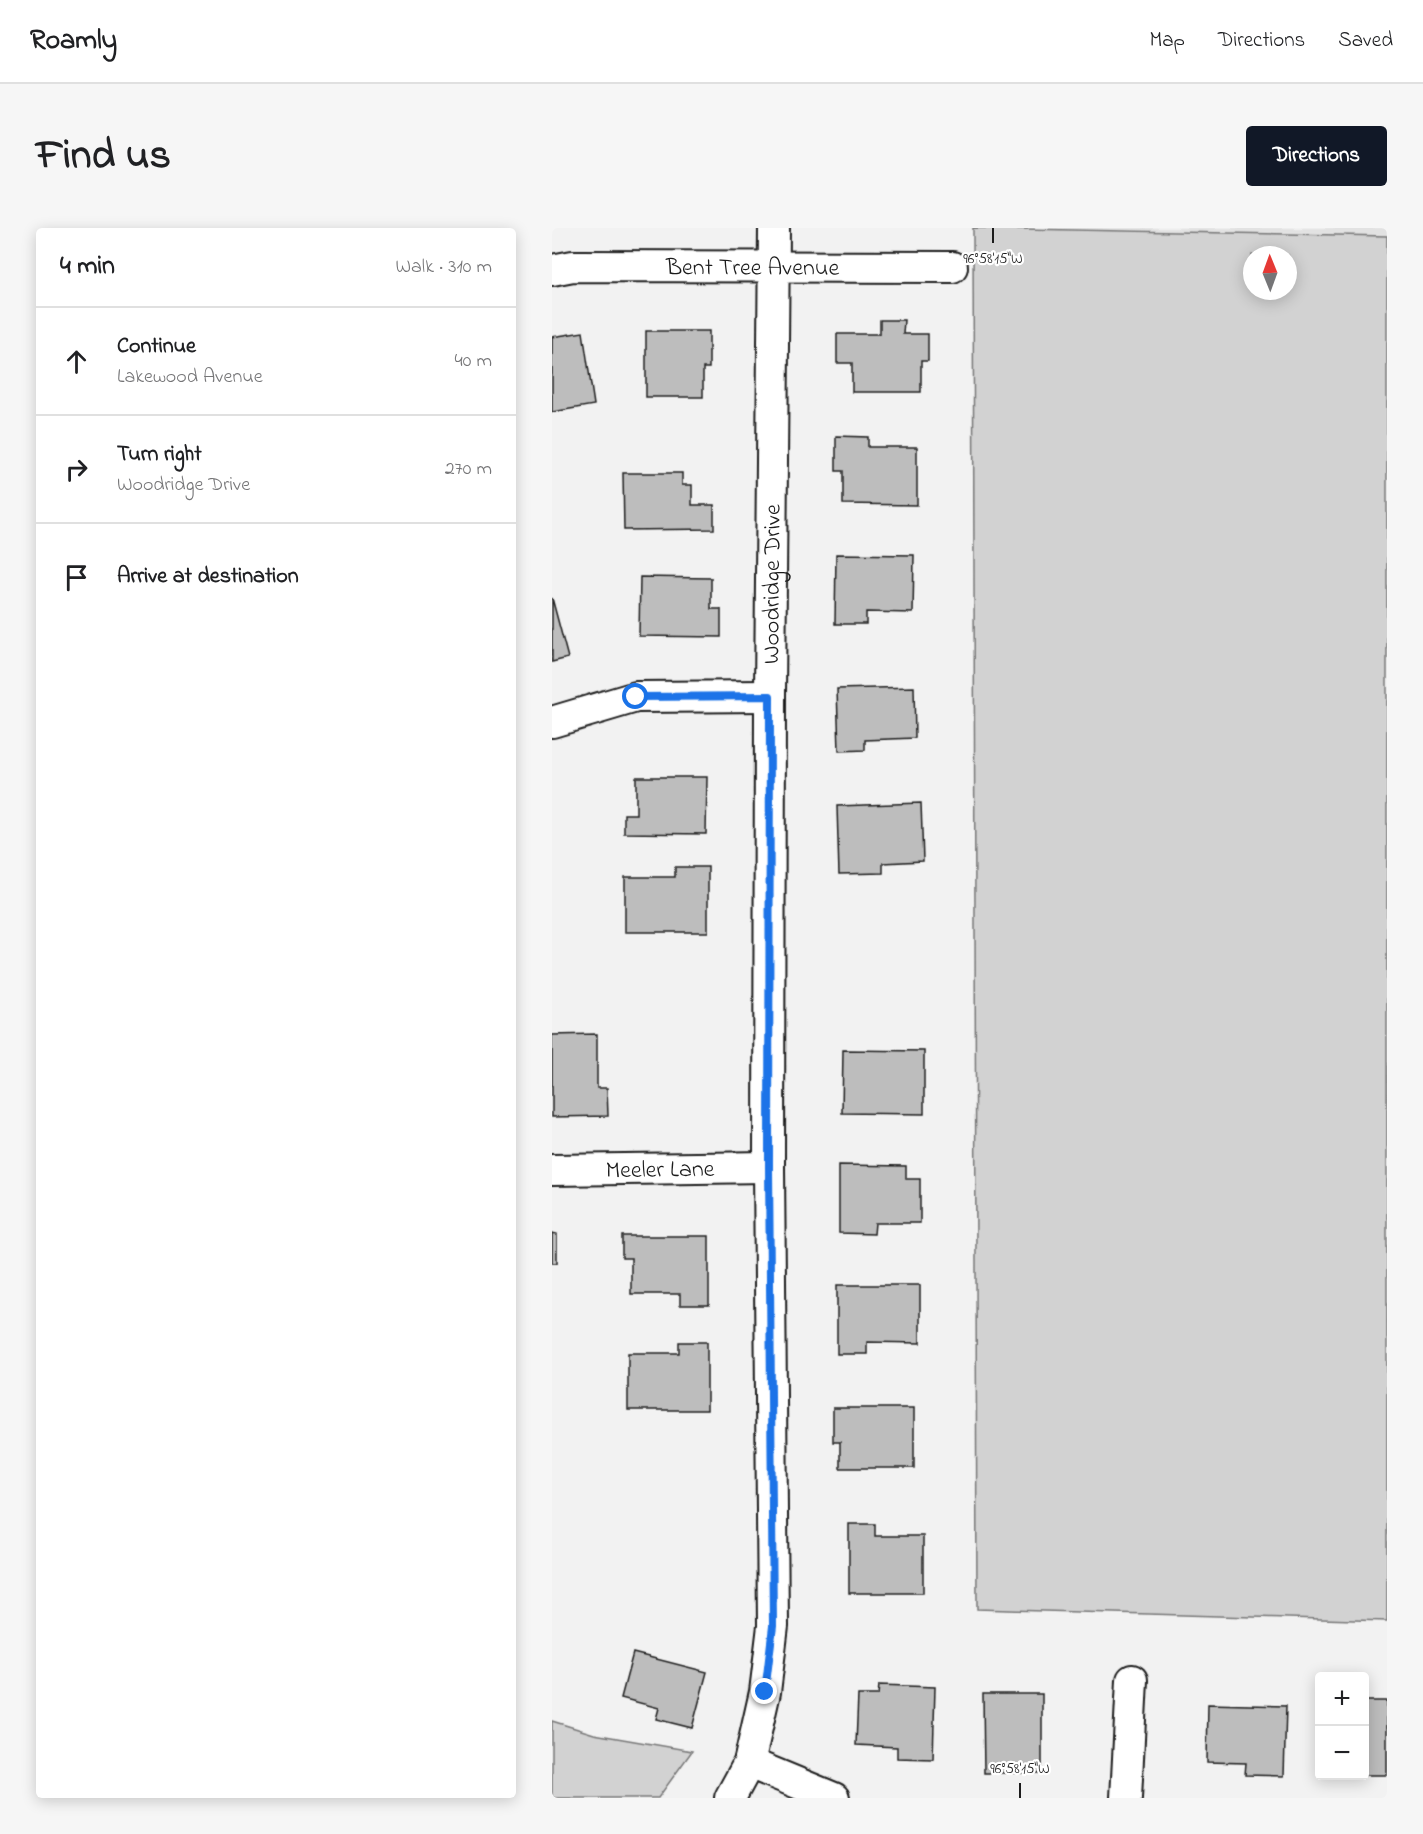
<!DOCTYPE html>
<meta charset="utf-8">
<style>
:root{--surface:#fff;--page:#f6f6f6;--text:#202124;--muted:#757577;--line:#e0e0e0;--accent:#111827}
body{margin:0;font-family:"Indie Flower",sans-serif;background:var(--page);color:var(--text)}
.controls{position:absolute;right:18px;bottom:18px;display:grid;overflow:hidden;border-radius:6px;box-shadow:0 3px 15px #0003}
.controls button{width:54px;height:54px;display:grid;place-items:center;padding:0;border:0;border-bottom:2px solid var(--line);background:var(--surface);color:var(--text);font:30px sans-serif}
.compass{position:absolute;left:691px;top:18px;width:54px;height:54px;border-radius:50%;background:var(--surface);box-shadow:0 3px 15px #0003;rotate:359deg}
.stop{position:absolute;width:18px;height:18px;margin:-14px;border:4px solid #1a73e8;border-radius:50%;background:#fff}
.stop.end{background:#1a73e8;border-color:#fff;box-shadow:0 2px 6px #0008}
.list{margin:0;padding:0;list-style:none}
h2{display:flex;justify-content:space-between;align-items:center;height:78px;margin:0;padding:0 24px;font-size:26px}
h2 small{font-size:20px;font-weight:400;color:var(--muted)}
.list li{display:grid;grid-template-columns:39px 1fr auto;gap:18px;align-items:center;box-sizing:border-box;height:108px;padding:0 24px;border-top:2px solid var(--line)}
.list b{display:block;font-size:22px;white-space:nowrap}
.list p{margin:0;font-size:20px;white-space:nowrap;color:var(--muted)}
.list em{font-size:20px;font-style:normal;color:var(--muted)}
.icon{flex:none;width:33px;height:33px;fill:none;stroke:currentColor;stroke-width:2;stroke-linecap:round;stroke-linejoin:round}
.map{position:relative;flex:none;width:835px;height:1570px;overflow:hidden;border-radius:6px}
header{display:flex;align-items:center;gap:36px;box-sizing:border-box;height:84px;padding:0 30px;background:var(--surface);border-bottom:2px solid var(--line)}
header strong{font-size:28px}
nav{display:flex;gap:33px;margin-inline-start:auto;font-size:21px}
.intro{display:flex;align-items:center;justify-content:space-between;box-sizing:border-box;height:144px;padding:0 36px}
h1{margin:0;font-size:42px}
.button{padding:15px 27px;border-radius:6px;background:var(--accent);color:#fff;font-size:21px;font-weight:700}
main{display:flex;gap:36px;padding:0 36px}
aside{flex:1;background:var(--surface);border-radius:6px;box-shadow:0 3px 15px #0003}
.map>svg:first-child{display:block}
</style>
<header>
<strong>Roamly</strong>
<nav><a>Map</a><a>Directions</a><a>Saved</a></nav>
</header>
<div class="intro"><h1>Find us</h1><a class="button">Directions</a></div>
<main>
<aside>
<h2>4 min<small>Walk · 310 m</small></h2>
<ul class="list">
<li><svg class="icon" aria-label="ahead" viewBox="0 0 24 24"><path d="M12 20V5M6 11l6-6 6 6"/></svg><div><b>Continue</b><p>Lakewood Avenue</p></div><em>40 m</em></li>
<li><svg class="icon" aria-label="right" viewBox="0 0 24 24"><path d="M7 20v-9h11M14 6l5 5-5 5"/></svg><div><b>Turn right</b><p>Woodridge Drive</p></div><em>270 m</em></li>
<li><svg class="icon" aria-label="arrive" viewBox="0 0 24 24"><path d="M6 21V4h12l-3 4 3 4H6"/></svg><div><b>Arrive at destination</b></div></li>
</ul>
</aside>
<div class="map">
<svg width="835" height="1570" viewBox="0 0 835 1570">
<rect width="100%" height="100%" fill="#f2f2f2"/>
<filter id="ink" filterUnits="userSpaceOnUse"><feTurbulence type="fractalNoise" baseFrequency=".0167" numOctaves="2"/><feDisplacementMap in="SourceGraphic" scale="12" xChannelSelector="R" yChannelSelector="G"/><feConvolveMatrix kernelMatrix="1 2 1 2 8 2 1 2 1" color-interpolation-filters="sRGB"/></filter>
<g filter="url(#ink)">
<!-- built -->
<polygon fill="#e2e2e2" points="461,0 835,0 835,8"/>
<!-- green -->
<g fill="#d2d2d2" stroke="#777" stroke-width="1.5" fill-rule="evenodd">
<path d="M421 0 835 8V1393L425 1381ZM700 27H736V63H700Z"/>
<polygon points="0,1493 42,1506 140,1523 106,1570 0,1570"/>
</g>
<!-- building -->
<g fill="#bdbdbd" stroke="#1c1c1c" stroke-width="1.5">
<polygon points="328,92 352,92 351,106 376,106 376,133 369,133 369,164 300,164 300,135 285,135 285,106 328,106"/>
<polygon points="94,103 157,103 157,140 151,140 151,169 94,169"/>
<polygon points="31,104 42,177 0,184 0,109"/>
<polygon points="284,208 316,209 316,219 365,219 365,277 291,276 291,243 284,243"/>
<polygon points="71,245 130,245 130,257 140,257 140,277 162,277 162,301 72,302"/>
<polygon points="284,326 362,327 361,385 314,384 314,396 283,396"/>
<polygon points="88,349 159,350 159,381 169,381 169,409 87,408"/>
<polygon points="0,370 16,430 0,434"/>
<polygon points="362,459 363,510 313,512 313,522 287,523 285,461"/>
<polygon points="84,549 155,549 154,606 72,605 72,586 84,586"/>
<polygon points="369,575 371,633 331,635 331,645 287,646 285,578"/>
<polygon points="123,639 156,639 156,704 73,704 73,649 123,649"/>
<polygon points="45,806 45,860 55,860 56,888 0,889 0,807"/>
<polygon points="291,822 372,823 372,886 290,885"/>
<polygon points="287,937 354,938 354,951 368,951 368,995 323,995 322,1006 287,1005"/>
<polygon points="0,1005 5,1006 5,1035 0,1035"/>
<polygon points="70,1008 157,1008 157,1077 128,1077 128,1066 79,1066 79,1030 70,1030"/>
<polygon points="285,1057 368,1057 368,1115 315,1114 315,1126 285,1126"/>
<polygon points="127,1114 155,1114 155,1182 76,1182 76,1125 127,1125"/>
<polygon points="281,1180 362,1180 362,1240 288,1240 288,1214 281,1214"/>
<polygon points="297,1296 323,1296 323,1308 371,1308 371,1365 297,1365"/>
<polygon points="81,1425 155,1444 140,1500 104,1491 107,1480 69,1470"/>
<polygon points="327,1457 383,1459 381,1531 345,1530 345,1519 304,1517 306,1467 326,1467"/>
<polygon points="431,1466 490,1466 490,1545 432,1545"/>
<rect x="812" y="1473" width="23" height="74"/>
<polygon points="656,1476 734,1478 732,1548 693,1547 694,1535 655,1534"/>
</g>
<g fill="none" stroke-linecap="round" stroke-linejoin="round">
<!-- street casing -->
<g stroke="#1c1c1c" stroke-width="34">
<g id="street">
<path id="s1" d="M0 42 21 38 400 39"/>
<polyline points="0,494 84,469 218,468"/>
<path id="s2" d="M0 942 217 939"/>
<polyline points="197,1535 282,1570"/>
<path id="s3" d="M178 1570 197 1535 213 1464 221 1398 217 939 218 468 222 0"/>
<polyline points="574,1570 580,1452"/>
</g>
</g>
<!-- street -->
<use href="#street" stroke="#fff" stroke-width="30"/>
</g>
</g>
<g fill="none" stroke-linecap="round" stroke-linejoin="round" filter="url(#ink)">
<!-- route -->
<polyline stroke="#1a73e8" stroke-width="8" points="84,469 218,468 217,939 221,1398 213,1464"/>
</g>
<!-- ticks -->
<path fill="none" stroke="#1c1c1c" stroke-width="2" d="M441 0V15M468 1555V1570"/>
<g text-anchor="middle" stroke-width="4.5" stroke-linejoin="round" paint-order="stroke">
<!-- street labels -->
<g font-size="24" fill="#1c1c1c" stroke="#fff">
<text dy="8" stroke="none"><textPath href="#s1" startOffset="201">Bent Tree Avenue</textPath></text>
<text dy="8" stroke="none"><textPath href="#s3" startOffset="1221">Woodridge Drive</textPath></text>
<text dy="8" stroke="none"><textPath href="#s2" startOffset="108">Meeler Lane</textPath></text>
</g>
</g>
<g font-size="15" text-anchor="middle" fill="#1c1c1c" stroke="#fff" stroke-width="4.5" stroke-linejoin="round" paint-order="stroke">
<text x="441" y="35">96°58'15"W</text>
<text x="468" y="1545">96°58'15"W</text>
</g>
</svg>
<div class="controls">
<button>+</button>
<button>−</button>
</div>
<svg class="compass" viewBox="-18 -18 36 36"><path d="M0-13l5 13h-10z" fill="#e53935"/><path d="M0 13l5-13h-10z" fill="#757577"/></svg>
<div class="stop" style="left:84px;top:469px"></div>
<div class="stop end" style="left:213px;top:1464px"></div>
</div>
</main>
